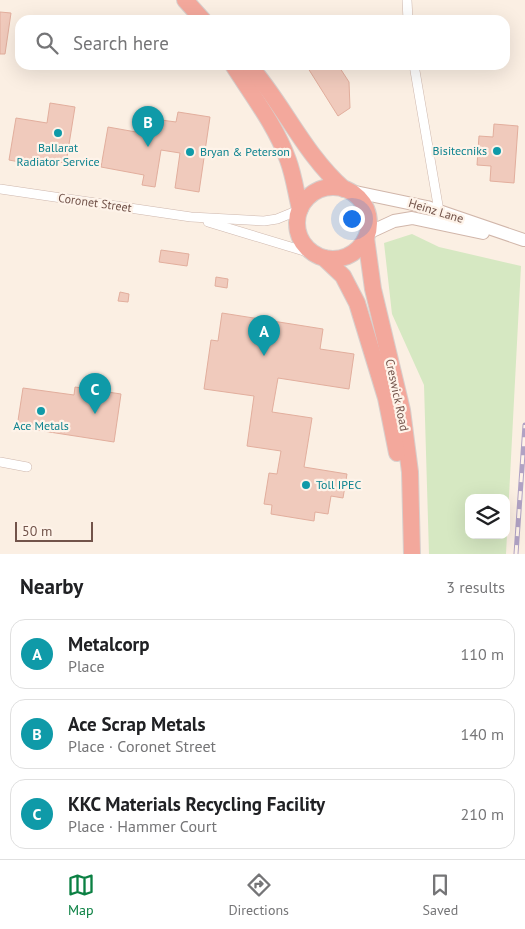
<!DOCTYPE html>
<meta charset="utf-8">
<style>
:root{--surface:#fff;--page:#f6f6f6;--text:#202124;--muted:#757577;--line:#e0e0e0;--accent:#0b8043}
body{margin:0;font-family:"PT Sans",sans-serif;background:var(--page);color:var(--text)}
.controls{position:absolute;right:15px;bottom:15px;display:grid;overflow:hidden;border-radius:10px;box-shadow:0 5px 20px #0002}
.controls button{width:45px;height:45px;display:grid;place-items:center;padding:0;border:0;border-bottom:1px solid var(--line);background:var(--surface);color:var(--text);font:25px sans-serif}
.scale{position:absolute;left:15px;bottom:12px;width:78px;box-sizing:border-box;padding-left:5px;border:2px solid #72534a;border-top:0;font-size:14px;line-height:18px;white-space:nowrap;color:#72534a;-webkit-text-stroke:4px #fef3e9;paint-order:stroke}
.you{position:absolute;left:351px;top:218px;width:18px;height:18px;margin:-12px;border:4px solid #fff;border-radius:50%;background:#1a73e8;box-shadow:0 0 0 8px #1a73e833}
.badge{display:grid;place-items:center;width:32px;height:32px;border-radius:50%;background:var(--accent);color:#fff;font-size:16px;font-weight:700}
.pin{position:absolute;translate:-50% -41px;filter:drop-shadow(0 1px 2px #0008)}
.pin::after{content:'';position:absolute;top:26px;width:18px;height:15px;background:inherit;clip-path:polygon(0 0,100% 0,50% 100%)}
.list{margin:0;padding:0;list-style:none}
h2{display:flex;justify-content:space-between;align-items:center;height:65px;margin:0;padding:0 20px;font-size:21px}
h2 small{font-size:16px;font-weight:400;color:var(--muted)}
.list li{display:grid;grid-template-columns:32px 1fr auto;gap:15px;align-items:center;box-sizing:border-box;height:70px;margin:0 10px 10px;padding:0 10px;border:1px solid var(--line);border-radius:15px}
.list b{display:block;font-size:19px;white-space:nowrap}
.list p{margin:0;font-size:16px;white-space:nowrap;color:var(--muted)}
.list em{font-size:16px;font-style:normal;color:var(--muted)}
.icon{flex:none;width:28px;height:28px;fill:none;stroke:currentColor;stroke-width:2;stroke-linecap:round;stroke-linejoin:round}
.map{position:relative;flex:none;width:525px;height:554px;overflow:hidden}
.search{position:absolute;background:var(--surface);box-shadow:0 5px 20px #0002;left:15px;right:15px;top:15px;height:55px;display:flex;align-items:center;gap:12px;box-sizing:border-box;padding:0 18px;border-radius:15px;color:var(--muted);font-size:19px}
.sheet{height:305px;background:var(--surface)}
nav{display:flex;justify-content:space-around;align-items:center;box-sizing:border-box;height:70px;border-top:1px solid var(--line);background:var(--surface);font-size:14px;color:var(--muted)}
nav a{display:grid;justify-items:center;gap:2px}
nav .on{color:var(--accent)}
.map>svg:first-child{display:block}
</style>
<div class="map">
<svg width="525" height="554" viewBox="0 0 525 554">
<rect width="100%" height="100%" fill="#fbefe3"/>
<!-- green -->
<path fill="#d6e8c2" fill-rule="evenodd" d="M412 234 439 247 521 266 506 554H429L424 385 392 314 384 243ZM469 498H506V535H469Z"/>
<!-- building -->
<g fill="#f0cabc" stroke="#e2ae9d">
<polygon points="0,12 11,13 5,54 0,54"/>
<polygon points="306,65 338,65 349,82 350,108 338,116"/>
<polygon points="50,103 75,107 66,163 31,158 30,164 9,160 16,118 47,123"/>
<polygon points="178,112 210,117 199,192 175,188 180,153 161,150 155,187 142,185 144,175 101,167 108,127 136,132 139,117 176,122"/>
<polygon points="494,124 518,126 514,183 490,181 491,166 477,165 479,136 493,137"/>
<polygon points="161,250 189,254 187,266 159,262"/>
<polygon points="216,277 228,279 227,288 215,286"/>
<polygon points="120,292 129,294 128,302 118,301"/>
<polygon points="222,313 323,329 320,349 354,354 349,389 278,378 272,412 312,418 304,467 347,474 343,498 331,496 328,514 315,512 314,521 271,514 272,505 264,504 269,473 277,474 281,451 247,446 254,396 204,389 211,340 218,341"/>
<polygon points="75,387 121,394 114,442 17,427 23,388 74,395"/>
</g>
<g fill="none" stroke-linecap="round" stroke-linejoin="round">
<!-- street casing -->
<g stroke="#ceb7ad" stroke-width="10">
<g id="street">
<polyline points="407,0 408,20"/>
<polyline points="414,65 439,211 437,215"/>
<polyline points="0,189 191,217 264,221 277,219 299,210"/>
<polyline points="208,222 314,254"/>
<polyline points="0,462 27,467"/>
</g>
</g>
<!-- secondary casing -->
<g stroke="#d1b6aa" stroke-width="14">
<g id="secondary">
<polyline points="346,190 427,207 524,240"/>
<polyline points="368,233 394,221 412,218 483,233"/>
</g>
</g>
<!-- highway casing -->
<g stroke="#d8cfcc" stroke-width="18">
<g id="highway">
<polyline points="185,0 203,20"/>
<path d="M233 65C252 95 276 126 288 160 294 176 296 193 300 209"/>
<path d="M249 65C284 105 304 154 344 189"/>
<circle cx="333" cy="223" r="36"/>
<polyline points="366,238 373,289 402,410 410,472 412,554"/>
<polyline points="324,258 343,276 357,303 386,398 397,453"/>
</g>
</g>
<!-- street -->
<use href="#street" stroke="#fff" stroke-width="9"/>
<!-- secondary -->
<use href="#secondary" stroke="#fff" stroke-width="12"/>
<!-- highway -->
<use href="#highway" stroke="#f3a89c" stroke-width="16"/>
<!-- rail casing -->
<g stroke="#b0a2c4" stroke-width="5">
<polyline id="rail" points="516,554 525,425"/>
</g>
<!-- rail -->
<use href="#rail" stroke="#fef3e9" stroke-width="3" stroke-dasharray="9" stroke-linecap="butt"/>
</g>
<!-- markers -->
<g fill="#0f9aa8" stroke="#fef3e9" stroke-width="2">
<circle cx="58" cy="133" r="5"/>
<circle cx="497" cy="151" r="5"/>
<circle cx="190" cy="152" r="5"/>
<circle cx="41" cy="411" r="5"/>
<circle cx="306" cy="485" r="5"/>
</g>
<g text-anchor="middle" stroke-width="4.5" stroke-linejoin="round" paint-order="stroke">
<!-- culture labels -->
<g font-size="12" fill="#0d838f" stroke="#fef3e9">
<text x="58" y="152">Ballarat<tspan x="58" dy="14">Radiator Service</tspan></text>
<text x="487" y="155" text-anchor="end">Bisitecniks</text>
<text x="200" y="156" text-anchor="start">Bryan &amp; Peterson</text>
<text x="41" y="430">Ace Metals</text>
<text x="316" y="489" text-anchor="start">Toll IPEC</text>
</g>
<!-- street labels -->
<g font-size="12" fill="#72534a" stroke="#fef3e9">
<text transform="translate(95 203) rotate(8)" y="4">Coronet Street</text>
<text transform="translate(436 211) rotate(17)" y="4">Heinz Lane</text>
<text transform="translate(397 395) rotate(78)" y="4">Creswick Road</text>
</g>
</g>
</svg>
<div class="controls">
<button><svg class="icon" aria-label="layers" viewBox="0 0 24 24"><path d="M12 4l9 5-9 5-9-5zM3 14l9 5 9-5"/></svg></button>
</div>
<div class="scale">50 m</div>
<div class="you"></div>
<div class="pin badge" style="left:264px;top:356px;background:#0f9aa8">A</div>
<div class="pin badge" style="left:148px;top:147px;background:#0f9aa8">B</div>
<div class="pin badge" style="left:95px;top:414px;background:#0f9aa8">C</div>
<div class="search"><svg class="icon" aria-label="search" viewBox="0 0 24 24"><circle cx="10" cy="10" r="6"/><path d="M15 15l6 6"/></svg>Search here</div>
</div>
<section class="sheet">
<h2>Nearby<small>3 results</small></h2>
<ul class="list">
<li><span class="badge" style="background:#0f9aa8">A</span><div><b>Metalcorp</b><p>Place</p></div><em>110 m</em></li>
<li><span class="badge" style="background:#0f9aa8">B</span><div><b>Ace Scrap Metals</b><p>Place · Coronet Street</p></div><em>140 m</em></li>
<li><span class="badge" style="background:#0f9aa8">C</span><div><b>KKC Materials Recycling Facility</b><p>Place · Hammer Court</p></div><em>210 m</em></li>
</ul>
</section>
<nav>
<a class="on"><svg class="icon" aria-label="map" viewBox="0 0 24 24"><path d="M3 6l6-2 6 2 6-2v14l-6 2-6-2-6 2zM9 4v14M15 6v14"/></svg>Map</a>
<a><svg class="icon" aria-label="directions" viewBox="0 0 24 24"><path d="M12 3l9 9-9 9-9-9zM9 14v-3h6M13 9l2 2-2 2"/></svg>Directions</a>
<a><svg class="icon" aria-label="saved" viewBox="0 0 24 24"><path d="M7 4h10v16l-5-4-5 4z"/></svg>Saved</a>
</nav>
